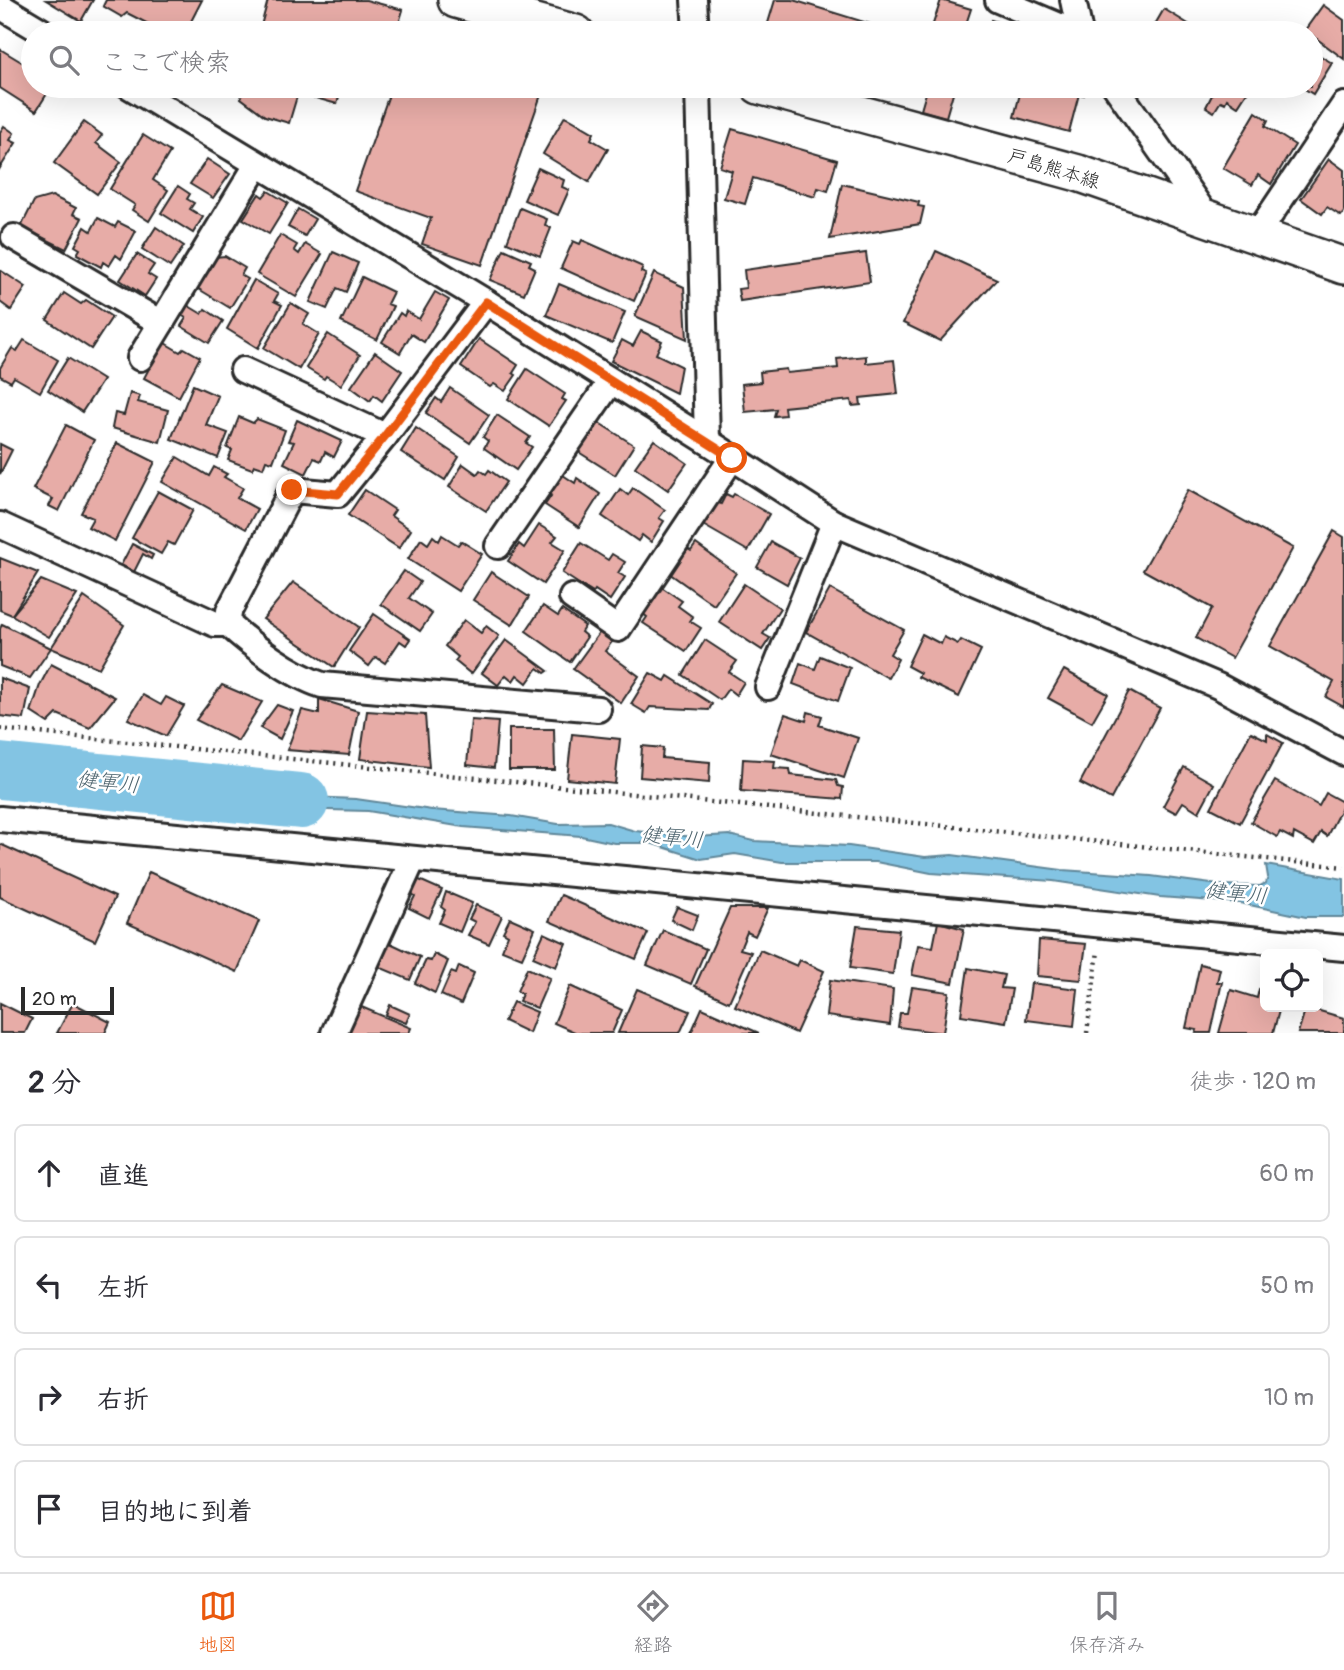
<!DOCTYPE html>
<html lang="ja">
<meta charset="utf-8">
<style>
:root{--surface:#fff;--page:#f7f7f7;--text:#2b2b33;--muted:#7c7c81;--line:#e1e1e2;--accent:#ea580c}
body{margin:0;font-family:Pangolin,"Klee One",sans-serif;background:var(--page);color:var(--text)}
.controls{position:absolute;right:21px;bottom:21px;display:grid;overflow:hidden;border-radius:10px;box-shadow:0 7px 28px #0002}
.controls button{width:63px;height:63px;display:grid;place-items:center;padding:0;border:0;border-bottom:2px solid var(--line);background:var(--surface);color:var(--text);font:35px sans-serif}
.scale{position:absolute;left:21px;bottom:18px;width:93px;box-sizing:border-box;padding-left:7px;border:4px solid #2b2b2b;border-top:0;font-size:19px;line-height:24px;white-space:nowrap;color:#2b2b2b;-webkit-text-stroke:5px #fff;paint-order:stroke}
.stop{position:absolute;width:21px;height:21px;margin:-16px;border:5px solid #ea580c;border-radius:50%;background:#fff}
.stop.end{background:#ea580c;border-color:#fff;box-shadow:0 2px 7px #0008}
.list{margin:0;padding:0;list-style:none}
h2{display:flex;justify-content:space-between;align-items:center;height:91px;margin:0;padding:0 28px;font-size:30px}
h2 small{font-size:23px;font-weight:400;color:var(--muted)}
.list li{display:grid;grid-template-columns:46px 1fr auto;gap:21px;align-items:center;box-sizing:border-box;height:98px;margin:0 14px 14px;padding:0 14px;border:2px solid var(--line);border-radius:10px}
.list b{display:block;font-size:26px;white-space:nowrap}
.list em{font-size:23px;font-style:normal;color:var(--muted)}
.icon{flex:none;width:38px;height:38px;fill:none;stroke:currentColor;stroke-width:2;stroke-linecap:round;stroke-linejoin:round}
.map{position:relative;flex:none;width:1344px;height:1033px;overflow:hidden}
.search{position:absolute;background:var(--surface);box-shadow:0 7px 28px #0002;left:21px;right:21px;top:21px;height:77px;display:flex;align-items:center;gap:18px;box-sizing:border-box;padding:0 24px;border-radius:38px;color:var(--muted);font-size:26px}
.sheet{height:539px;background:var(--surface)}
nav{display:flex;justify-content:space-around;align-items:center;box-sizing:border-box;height:98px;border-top:2px solid var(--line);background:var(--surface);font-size:19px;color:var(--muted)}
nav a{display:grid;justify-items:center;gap:4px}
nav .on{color:var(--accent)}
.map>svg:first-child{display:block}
</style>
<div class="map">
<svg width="1344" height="1033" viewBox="0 0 1344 1033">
<rect width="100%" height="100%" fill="#fff"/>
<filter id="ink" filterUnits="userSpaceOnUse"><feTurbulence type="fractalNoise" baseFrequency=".0143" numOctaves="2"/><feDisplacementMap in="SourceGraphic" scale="14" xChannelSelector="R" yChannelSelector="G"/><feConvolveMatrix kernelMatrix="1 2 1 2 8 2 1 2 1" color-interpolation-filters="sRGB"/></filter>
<g filter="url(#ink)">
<!-- water -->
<polygon fill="#83c4e3" stroke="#608799" stroke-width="2" points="149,790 356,799 432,810 511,816 558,824 608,823 635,831 695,837 729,835 754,841 849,846 925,857 952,855 1062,870 1151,876 1219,885 1260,886 1266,883 1268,877 1266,865 1344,879 1344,917 1306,917 1240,903 1160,897 1053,881 931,873 876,862 782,862 735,854 701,859 650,843 614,843 581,836 463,827 368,811 288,809 235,801 228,803 223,811 218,812 149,804"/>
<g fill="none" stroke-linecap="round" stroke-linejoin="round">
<!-- river -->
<polyline stroke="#83c4e3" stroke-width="56" points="0,771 301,801"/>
</g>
<!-- building -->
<g fill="#e7aca7" stroke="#2b2b2b" stroke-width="2">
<polygon points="46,0 93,0 81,21"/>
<polygon points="106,0 202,0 185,33 166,33 127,13 122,17 103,6"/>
<polygon points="268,0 366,0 403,10 396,33 259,33"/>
<polygon points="775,0 793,0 887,29 885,33 765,33"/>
<polygon points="941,0 971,9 963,33 930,33"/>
<polygon points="1323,5 1344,20 1344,59 1305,30"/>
<polygon points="1164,9 1203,33 1150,33"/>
<polygon points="991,20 1029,32 1028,33 973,33 977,22 989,26"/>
<polygon points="0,49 33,69 33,86 52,86 36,111 0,88"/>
<polygon points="1311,50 1332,63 1313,94 1300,86 1311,86"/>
<polygon points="244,86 342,86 337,104 298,93 289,123 265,116 241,98"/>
<polygon points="392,86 471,86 493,94 496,86 535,86 543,89 482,265 422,244 431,218 355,191"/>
<polygon points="928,86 955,86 946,117 921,110"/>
<polygon points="1022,86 1087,86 1084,95 1079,94 1069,132 1014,117"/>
<polygon points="1203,86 1251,86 1238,106 1227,99 1225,103 1221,101 1214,112 1206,107 1212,95 1201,88"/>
<polygon points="1256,112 1268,120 1265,126 1295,145 1271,184 1258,175 1252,185 1223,168"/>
<polygon points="565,116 594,133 591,139 608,149 589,182 543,154"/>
<polygon points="84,122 102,135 96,143 121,162 97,194 54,163"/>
<polygon points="4,126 14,133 10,140 16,143 0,168 0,132"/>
<polygon points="732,129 837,160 828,191 818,188 815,197 753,178 745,204 724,198 732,171 720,167"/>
<polygon points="143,135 170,152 153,180 168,190 149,221 132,210 135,205 110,189"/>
<polygon points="207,159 230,174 213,198 190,184"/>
<polygon points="1329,159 1344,170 1344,212 1341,216 1327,207 1322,214 1301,199"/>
<polygon points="538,168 564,180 562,187 569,190 558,215 524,200"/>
<polygon points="842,184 919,202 918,206 924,207 920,224 830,239"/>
<polygon points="178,186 190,194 187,199 194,203 190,209 203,217 193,233 161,213"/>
<polygon points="268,191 288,203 269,234 243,219 259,194 263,197"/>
<polygon points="52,196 76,208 73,214 82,218 66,249 21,227 34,201"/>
<polygon points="520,208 547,219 545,225 551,228 540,256 507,242"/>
<polygon points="298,209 315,219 305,236 288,227"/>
<polygon points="98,218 115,227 118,222 136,231 121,259 116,255 109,266 103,262 101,267 77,254 80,249 75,246 85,227 91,231"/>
<polygon points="156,227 184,246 170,267 142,249"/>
<polygon points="280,235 297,245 294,250 299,254 305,244 322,254 296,297 257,274"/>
<polygon points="582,240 643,267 641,272 646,274 634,301 561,268 573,241 580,244"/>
<polygon points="504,249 531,261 529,265 535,268 524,294 490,280"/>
<polygon points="936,251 997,279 940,341 903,323"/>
<polygon points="333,252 358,263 346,292 337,288 327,309 310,302"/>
<polygon points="866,253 870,282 740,301 738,289 746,288 744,270"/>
<polygon points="137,254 154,265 148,274 156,279 145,296 120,280"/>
<polygon points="225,256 245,268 241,275 248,279 230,308 197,288 215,257"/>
<polygon points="0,270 26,287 11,310 0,302"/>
<polygon points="654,273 684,287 687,339 635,316"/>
<polygon points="362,277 393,292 387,304 393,306 377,340 341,322"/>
<polygon points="254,280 278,294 274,301 282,305 258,348 227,329"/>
<polygon points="559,284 625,312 612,343 546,315"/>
<polygon points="435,292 449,300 424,342 411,334 400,353 382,342 400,313 404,316 406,311 419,319"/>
<polygon points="64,293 81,304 86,300 112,317 91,349 47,320"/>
<polygon points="291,303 309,314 303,324 319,334 299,369 264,348"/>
<polygon points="187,305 202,314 205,309 223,321 209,343 181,326 186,318 181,315"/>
<polygon points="641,331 662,341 656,354 681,366 676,393 611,361 622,340 633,346"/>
<polygon points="328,334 360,355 341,385 326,376 324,379 306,368"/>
<polygon points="479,339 518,365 513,373 516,375 505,391 494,384 490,387 461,367"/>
<polygon points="24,340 58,360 40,392 14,377 11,382 0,376 0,368 12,348 17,351"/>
<polygon points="163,342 180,352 184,348 200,357 179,397 144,378"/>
<polygon points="375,352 402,371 382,401 374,395 370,401 351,387"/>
<polygon points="866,356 866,363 894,360 898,394 860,398 861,405 852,406 851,400 784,407 785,415 774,416 776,409 745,412 742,384 761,382 760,372 786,369 787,373 838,368 837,359"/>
<polygon points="68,358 103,380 82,412 48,390"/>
<polygon points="527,369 565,394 562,399 566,401 549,426 508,399"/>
<polygon points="193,385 218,396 206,425 228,433 218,458 171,439"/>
<polygon points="450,388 489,415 470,443 426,413 436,398 441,402"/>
<polygon points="130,393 140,396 138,402 168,410 160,442 112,428 115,413 124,415"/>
<polygon points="497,415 530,437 526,443 532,447 516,470 484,448 488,441 483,437"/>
<polygon points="239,417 253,423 257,419 285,430 273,462 266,460 263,468 254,465 252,469 228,460 232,450 227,448"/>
<polygon points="297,420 342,441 334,457 325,452 321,461 314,458 306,474 284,463 294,442 288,441"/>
<polygon points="596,421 634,445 615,475 577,451"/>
<polygon points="66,425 94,440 59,511 49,506 53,499 33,489"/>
<polygon points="416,428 459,457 445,480 401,452"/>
<polygon points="654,440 687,463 668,490 635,467"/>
<polygon points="117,443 155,462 115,541 88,527 93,518 81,513"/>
<polygon points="0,444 12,450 0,474"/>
<polygon points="177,457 209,476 214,467 227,474 224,477 243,488 237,498 257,509 246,529 162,482"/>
<polygon points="463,464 477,474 480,470 486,474 489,470 506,482 486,511 449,487"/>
<polygon points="560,473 575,483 577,478 600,494 579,527 545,505 551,496 547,493"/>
<polygon points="633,488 665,510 659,518 664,521 651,542 642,535 638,541 602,516 620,489 628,495"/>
<polygon points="365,490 395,510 391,516 411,530 399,548 348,515"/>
<polygon points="1188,490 1293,548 1232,658 1196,638 1212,608 1143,570"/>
<polygon points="158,491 193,510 174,545 168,542 161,554 132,538"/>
<polygon points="726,494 732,497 734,494 769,514 748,551 701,524 714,501 721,504"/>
<polygon points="539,525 557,536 552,542 565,550 543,584 508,561 519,544 524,548"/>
<polygon points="1334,531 1344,537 1344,707 1326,697 1334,682 1270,646"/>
<polygon points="442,535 458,545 461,541 482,554 458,591 408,559 421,539 428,544 433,536 439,541"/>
<polygon points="771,542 800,558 787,584 757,567"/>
<polygon points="581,543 608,560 612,554 625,562 618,573 625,577 610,600 595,590 593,593 562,573"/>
<polygon points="132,544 153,555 151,559 143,554 134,572 121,565"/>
<polygon points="696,544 736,573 714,605 666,571 683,546 691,551"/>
<polygon points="0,558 38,573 12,615 0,610"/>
<polygon points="404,571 420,582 409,598 432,614 420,631 381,604"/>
<polygon points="491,572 529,597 512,625 473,600"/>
<polygon points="41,580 77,595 49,637 12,615"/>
<polygon points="293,582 359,627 334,667 263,619"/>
<polygon points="744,584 780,608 763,634 770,638 762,650 719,622"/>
<polygon points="660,586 682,601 678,606 693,617 690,621 701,628 686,651 643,623 647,617 642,613"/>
<polygon points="830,589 904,630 890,654 898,659 888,678 806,632"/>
<polygon points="84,597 124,625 99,668 51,648"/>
<polygon points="543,606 558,616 562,610 585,626 581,632 587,637 570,662 526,631"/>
<polygon points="374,614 410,639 406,645 400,641 385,663 376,657 369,666 349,651"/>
<polygon points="464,620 481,633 486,626 499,636 471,674 455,661 458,657 445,646"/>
<polygon points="2,624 51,648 30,678 0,666 0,629"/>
<polygon points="602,629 615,638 605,651 639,676 621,703 573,669"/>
<polygon points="922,634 941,644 944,637 958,644 961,640 981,650 959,697 918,677 920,673 907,666"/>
<polygon points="506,640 548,671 545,673 538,668 527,683 517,675 513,681 506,675 498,685 482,673"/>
<polygon points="705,640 737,661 729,672 744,682 736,695 728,689 720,700 683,675"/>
<polygon points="820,656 850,668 838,701 793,684 800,663 815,669"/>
<polygon points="51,664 115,697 90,728 57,714 48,723 31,712 40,685"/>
<polygon points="1064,670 1108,694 1092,722 1048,698"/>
<polygon points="650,673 665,681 668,676 712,704 709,710 650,707 646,713 631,704"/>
<polygon points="0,678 30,689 24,719 0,716"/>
<polygon points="222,685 262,702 238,741 196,720"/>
<polygon points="1129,691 1160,708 1111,799 1080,783"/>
<polygon points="143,695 161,705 166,697 184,706 166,736 128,719"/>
<polygon points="319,699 358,711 349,755 287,750 302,710 319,714"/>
<polygon points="277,705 293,711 280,739 260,728"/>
<polygon points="367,711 425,715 429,767 360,759"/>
<polygon points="808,712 822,716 819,725 858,738 844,778 771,754 785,714 806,721"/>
<polygon points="471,720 498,722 494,768 467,765"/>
<polygon points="509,729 554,729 555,770 509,770"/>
<polygon points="1251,732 1267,740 1267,734 1283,743 1240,823 1211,808"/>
<polygon points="572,734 620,739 615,784 567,779"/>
<polygon points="642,746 663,748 662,758 710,762 709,783 640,777"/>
<polygon points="743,759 775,761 774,768 790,769 791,775 836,780 838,786 843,787 842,799 741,791"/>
<polygon points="1184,767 1214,784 1199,812 1183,802 1176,813 1163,806"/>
<polygon points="1275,781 1319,806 1326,793 1344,803 1327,836 1321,832 1314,844 1294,833 1293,839 1280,832 1277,837 1251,822"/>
<polygon points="0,844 115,897 95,941 0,897"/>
<polygon points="149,872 259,921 237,972 127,923"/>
<polygon points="417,879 442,890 429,918 409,908 415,896 410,893"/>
<polygon points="446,892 472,903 460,932 439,923 445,910 441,907"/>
<polygon points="561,895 648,933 636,959 549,921"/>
<polygon points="476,905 502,916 489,944 468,935 475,922 469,919"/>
<polygon points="677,907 698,915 692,930 671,920"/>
<polygon points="730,908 768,908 755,936 747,932 740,949 751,952 729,1002 695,986"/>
<polygon points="510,918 535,929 522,958 502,950 508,935 503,932"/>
<polygon points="938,922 964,929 953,983 912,975 918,945 933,947"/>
<polygon points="857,926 899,930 893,974 850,968"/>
<polygon points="663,930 706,949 691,984 647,965"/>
<polygon points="544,933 566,943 556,967 533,957"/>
<polygon points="1039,940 1086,944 1081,980 1037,976"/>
<polygon points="388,942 420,957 410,980 379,967"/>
<polygon points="760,950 797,966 800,960 824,971 796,1033 735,1006"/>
<polygon points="434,954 448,961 435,993 415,983 426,960 431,961"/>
<polygon points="1200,964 1220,969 1217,982 1222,982 1211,1033 1196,1033 1197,1030 1186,1028"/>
<polygon points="459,966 474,973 461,1004 441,995 451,972 456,974"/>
<polygon points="527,968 550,978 537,1008 519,1001 522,994 517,991"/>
<polygon points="968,968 1004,975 1001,988 1012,989 1006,1022 961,1015"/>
<polygon points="830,980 893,989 890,1025 826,1016"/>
<polygon points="1031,983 1078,989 1074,1026 1026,1020"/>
<polygon points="570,986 622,1010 612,1033 577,1033 554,1023"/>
<polygon points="912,987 949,992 943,1033 898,1027 900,1013 907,1013"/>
<polygon points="637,989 690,1011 680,1033 618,1033"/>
<polygon points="1259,989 1265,991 1265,1007 1280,1007 1273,1033 1219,1033 1231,990 1257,998"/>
<polygon points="513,1002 537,1012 529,1033 504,1021"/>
<polygon points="0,1003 32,1019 25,1033 0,1033"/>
<polygon points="73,1003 110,1022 105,1033 57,1033"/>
<polygon points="390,1005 410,1014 406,1023 386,1015"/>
<polygon points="359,1006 411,1028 409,1033 347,1033"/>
<polygon points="1306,1007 1344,1018 1344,1033 1298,1033"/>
<polygon points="702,1008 759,1033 691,1033"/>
</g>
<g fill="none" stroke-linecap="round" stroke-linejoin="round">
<!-- minor casing -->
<g stroke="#2b2b2b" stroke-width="30">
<g id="minor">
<polyline points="694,0 696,33"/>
<polyline points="998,0 1076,33"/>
<polyline points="1073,0 1080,33"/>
<polyline points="0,6 45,33"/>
<polyline points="129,86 486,302 707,441 834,523 1218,686 1344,753"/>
<polyline points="698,86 707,441"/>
<polyline points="1115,86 1209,220"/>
<polyline points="1256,236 1344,105"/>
<polyline points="14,237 161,323"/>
<path d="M486 302 385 436 338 494 292 490 229 611 228 624C252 646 291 675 322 685L598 709"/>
<polyline points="140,358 257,165"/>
<polyline points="243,370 385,436"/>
<polyline points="0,525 215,624 228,624"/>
<polyline points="498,546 611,381"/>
<polyline points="572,597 618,629 732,458"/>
<polyline points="768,687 834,523"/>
<polyline points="0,819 1344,948"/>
<polyline points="334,1033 413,859"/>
</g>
</g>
<!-- secondary casing -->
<g stroke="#2b2b2b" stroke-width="40">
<g id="secondary">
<polyline points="456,0 576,33"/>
<polyline points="759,86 1078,173 1344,266"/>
</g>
</g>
<!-- path -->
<g stroke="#2b2b2b" stroke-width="4.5" stroke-dasharray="2 5" stroke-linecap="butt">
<polyline points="0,729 1344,867"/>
<polyline points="1087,1033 1098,951"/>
</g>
<!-- minor -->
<use href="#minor" stroke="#fff" stroke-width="24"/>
<!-- secondary -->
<use href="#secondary" stroke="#fff" stroke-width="35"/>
</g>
</g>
<g fill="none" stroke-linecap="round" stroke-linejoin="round" filter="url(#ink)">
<!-- route -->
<polyline stroke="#ea580c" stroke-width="9" points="292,490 338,494 385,436 486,302 732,458"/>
</g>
<g text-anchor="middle" stroke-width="5" stroke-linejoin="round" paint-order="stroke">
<!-- street labels -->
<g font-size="19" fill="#2b2b2b" stroke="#fff">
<text transform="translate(1054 168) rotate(17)" y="7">戸島熊本線</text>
</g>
<!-- water labels -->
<g font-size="21" font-style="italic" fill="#4a616b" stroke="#fff">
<text transform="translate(108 782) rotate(6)" y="7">健軍川</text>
<text transform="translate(672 837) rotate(6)" y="7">健軍川</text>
<text transform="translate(1236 893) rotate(6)" y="7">健軍川</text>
</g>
</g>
</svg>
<div class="controls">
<button><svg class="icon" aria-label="locate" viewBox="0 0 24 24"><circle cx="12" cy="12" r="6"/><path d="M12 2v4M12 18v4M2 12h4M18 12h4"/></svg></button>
</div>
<div class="scale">20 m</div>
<div class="stop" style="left:732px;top:458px"></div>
<div class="stop end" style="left:292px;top:490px"></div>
<div class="search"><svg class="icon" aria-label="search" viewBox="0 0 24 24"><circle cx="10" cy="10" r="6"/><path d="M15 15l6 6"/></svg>ここで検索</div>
</div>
<section class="sheet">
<h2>2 分<small>徒歩 · 120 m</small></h2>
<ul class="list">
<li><svg class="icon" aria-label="ahead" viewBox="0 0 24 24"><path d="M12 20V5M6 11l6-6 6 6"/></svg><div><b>直進</b></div><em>60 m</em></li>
<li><svg class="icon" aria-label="left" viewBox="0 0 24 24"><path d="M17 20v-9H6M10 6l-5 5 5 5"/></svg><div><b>左折</b></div><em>50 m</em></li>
<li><svg class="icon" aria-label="right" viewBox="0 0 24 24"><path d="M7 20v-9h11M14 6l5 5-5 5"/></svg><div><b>右折</b></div><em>10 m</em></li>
<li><svg class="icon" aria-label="arrive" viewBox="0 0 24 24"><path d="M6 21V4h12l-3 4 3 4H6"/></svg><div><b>目的地に到着</b></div></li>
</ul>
</section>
<nav>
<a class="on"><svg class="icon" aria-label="map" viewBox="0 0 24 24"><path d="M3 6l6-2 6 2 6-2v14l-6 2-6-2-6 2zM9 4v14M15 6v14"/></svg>地図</a>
<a><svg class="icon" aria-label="directions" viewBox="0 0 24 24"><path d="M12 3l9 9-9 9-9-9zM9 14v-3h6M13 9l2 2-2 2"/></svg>経路</a>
<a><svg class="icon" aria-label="saved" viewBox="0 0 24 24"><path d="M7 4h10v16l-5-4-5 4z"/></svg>保存済み</a>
</nav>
